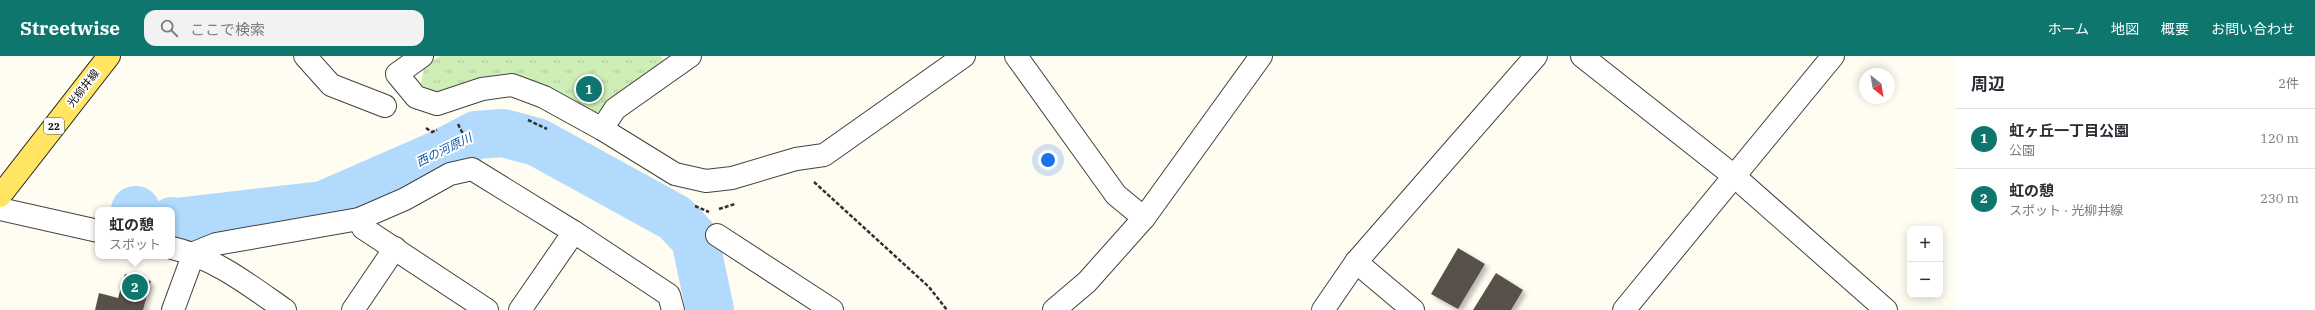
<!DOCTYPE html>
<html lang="ja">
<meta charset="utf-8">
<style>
:root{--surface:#fff;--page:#f2f2f3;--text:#2b2b33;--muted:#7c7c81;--line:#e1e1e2;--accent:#0f766e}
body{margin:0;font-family:"IBM Plex Serif","Noto Sans JP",serif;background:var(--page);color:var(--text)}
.controls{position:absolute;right:12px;bottom:12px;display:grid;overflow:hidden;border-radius:8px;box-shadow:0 2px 10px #0003}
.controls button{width:36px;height:36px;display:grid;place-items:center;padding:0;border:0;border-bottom:1px solid var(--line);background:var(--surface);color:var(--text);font:20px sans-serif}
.compass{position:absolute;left:1859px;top:12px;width:36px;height:36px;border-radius:50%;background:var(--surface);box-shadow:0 2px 10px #0003;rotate:149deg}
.you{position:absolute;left:1048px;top:104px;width:14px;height:14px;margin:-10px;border:3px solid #fff;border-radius:50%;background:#1a73e8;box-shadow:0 0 0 6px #1a73e833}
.badge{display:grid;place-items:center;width:26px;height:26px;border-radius:50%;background:var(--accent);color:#fff;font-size:13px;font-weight:700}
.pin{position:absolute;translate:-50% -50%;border:2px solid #fff;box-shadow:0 1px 4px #0006}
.popup{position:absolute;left:95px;top:151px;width:80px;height:52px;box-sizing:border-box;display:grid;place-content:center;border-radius:8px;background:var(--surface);filter:drop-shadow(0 1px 3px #0005);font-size:13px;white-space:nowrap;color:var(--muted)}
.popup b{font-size:15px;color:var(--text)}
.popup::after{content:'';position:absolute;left:50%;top:100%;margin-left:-8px;border:8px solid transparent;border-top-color:var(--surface)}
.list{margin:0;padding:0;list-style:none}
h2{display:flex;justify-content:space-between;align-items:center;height:52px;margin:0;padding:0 16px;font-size:17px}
h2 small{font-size:13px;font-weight:400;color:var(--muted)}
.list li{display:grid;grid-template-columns:26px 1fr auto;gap:12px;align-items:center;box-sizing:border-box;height:60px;padding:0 16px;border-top:1px solid var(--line)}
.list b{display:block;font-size:15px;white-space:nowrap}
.list p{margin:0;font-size:13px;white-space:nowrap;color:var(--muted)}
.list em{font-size:13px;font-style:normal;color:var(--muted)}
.icon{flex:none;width:22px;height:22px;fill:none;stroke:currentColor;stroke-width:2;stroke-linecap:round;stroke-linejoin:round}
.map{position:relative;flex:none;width:1955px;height:254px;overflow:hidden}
header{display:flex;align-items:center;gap:24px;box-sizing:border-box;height:56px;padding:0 20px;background:var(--accent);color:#fff}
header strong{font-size:19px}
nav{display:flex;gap:22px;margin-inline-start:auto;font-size:14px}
.search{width:280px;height:36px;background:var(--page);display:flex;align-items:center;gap:10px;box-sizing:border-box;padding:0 14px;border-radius:12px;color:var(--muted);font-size:15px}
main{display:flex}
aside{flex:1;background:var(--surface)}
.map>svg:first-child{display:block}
</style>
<header>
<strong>Streetwise</strong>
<div class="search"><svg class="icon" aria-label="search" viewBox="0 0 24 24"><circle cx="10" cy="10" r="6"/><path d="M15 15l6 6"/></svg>ここで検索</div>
<nav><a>ホーム</a><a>地図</a><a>概要</a><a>お問い合わせ</a></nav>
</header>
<main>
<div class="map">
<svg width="1955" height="254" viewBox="0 0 1955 254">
<defs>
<pattern id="park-tufts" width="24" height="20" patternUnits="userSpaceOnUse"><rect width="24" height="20" fill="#cfeeb6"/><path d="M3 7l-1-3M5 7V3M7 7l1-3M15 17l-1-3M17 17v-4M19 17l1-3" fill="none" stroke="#b1cb9b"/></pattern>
<filter id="shadow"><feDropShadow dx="3.5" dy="3.5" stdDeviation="2" flood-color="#0004"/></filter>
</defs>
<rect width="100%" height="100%" fill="#fffdf2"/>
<!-- park -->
<polygon fill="url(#park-tufts)" points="440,0 660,0 665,6 597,57 540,28 497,19 431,38 421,28 424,11"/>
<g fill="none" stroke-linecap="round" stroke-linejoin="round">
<!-- river -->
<g stroke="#b1dafc" stroke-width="48">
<polyline points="135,154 136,154"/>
<polyline points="172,165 176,166 323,149 440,98 476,79 503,77 537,86 675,162 695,183 710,254"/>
</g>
</g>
<!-- building -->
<g fill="#59514a" filter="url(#shadow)">
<polygon points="1458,192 1485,208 1458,253 1431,238"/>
<polygon points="1496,217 1523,234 1511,254 1473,254"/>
<polygon points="125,218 151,225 143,254 95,254 99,237 118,242"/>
</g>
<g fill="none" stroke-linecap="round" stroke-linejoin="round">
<!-- minor casing -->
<g stroke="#424242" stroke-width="24">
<g id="minor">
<polyline points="305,0 331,29 385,50"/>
<polyline points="422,0 397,18 416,41 437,48 482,33 512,29 544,41 602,73 675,118 706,125 732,122 796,103 824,99 964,0"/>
<polyline points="1016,0 1116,139 1144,162"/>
<polyline points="1582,0 1734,120 1886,254"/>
<polyline points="602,73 615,53 690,0"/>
<polyline points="0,153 98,175"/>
<polyline points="359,163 363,172 487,254"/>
<polyline points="717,179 832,254"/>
<path d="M172 192C215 202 249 229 285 254"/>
<polyline points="1356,206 1413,254"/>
<polyline points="173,254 194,197 216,188 359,163 405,143 450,118 472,113 574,176 669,239 673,254"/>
<polyline points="353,254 395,192"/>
<polyline points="520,254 574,176"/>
<polyline points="1054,254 1087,226 1144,162 1261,0"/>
<polyline points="1323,254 1356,206 1536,0"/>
<polyline points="1624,254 1833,0"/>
</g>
</g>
<!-- major casing -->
<g stroke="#202020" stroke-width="24">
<polyline id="major" points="0,140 109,0"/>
</g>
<!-- path -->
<g stroke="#313131" stroke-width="2.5" stroke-dasharray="4 2" stroke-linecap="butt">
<polyline points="528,64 547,73"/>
<polyline points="458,68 468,88"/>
<polyline points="426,72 432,76 437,74"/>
<polyline points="814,126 929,231 947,254"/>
<polyline points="695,150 709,156"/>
<polyline points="719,153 735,148"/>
</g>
<!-- minor -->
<use href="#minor" stroke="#fff" stroke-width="22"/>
<!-- major -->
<use href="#major" stroke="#ffe562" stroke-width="22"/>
</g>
<g text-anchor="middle" stroke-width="4" stroke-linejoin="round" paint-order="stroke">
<!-- shield labels -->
<rect fill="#fff" stroke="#575757" stroke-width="1" x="44" y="62" width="20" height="16" rx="3"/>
<g font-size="10" font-weight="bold" fill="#0f0f0f">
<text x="54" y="74">22</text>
</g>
<!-- street labels -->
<g font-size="11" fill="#0f0f0f" stroke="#fff">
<text transform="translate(83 32) rotate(-52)" y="4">光柳井線</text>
</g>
<!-- water labels -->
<g font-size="12" font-style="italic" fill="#0b5aae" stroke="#fff">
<text transform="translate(444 94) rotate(-26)" y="4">西の河原川</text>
</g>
</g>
</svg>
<div class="controls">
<button>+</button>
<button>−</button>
</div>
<svg class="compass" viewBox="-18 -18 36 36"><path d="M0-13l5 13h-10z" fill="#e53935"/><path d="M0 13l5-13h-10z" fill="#7c7c81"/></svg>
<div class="you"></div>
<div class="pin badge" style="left:589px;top:33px">1</div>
<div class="pin badge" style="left:135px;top:231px">2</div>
<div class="popup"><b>虹の憩</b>スポット</div>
</div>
<aside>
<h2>周辺<small>2件</small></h2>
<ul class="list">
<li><span class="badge">1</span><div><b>虹ヶ丘一丁目公園</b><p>公園</p></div><em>120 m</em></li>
<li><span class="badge">2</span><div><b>虹の憩</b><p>スポット · 光柳井線</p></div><em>230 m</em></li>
</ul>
</aside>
</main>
